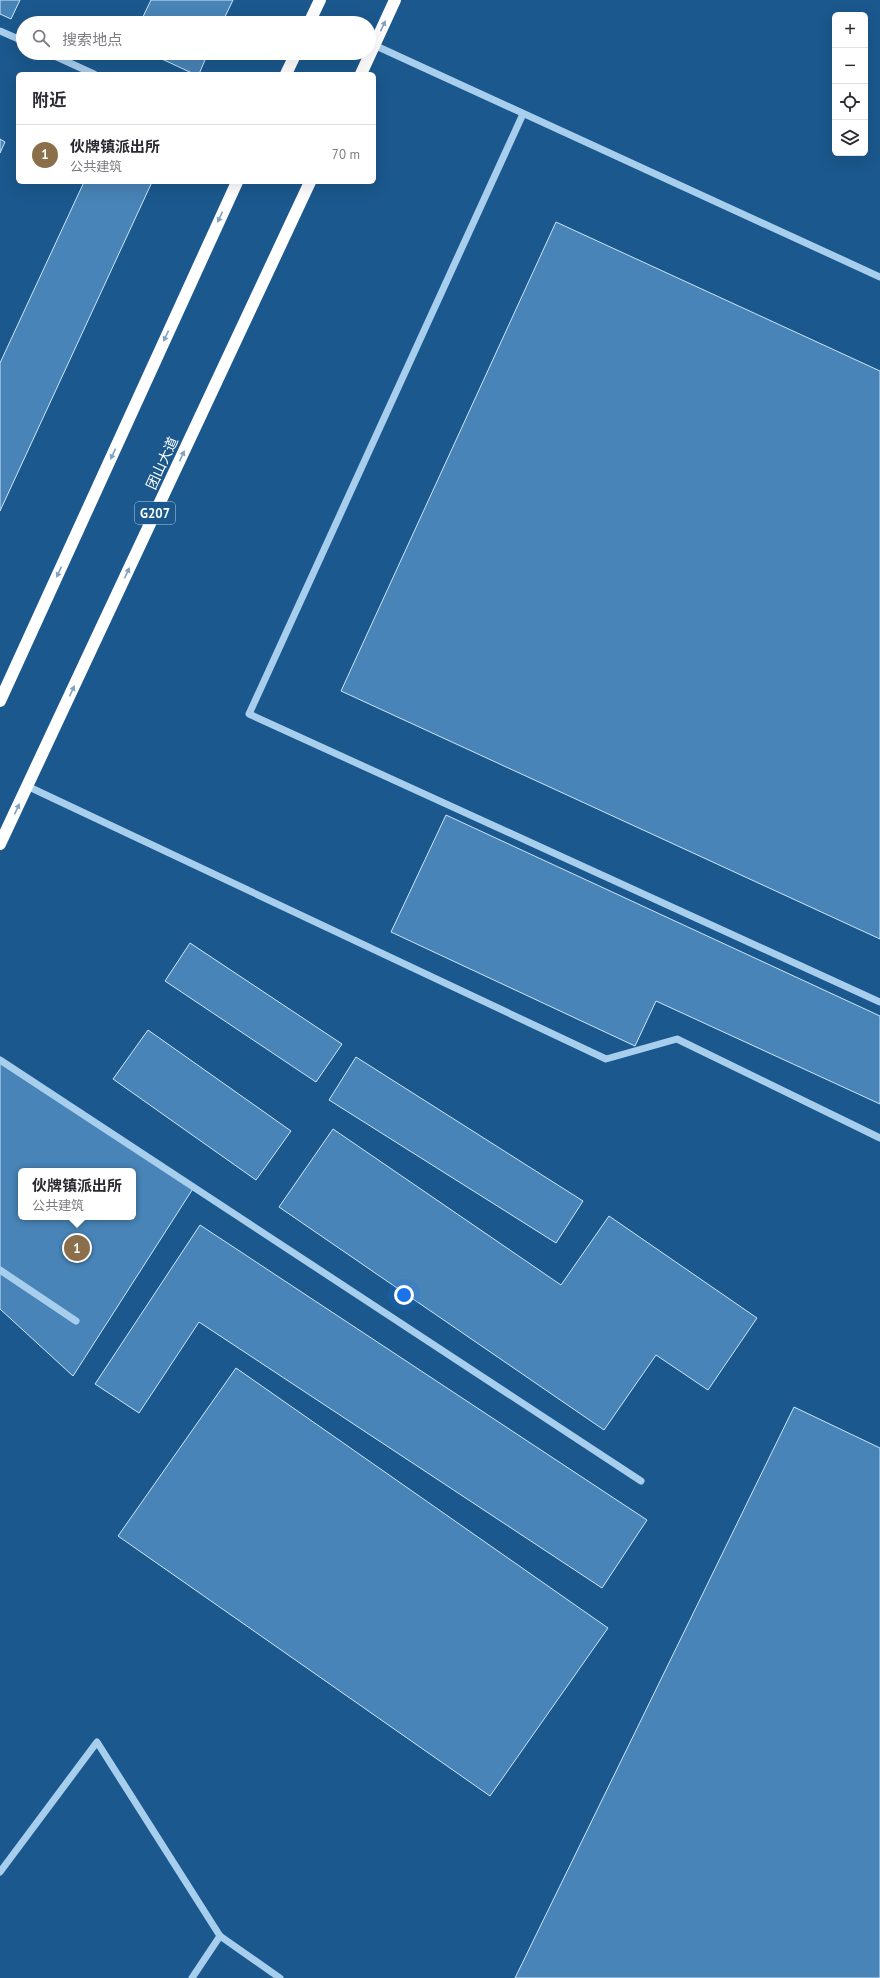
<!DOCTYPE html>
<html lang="zh">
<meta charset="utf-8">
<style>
:root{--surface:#fff;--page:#f7f7f7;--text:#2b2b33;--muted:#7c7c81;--line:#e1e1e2;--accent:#8a6f4a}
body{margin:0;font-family:"PT Sans","Noto Sans SC",sans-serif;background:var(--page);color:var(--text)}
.controls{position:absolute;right:12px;top:12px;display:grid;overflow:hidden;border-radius:6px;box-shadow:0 4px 16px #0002}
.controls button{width:36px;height:36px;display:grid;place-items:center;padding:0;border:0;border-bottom:1px solid var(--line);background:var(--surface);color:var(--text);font:20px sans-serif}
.you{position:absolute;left:404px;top:1295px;width:14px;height:14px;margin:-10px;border:3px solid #fff;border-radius:50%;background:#1a73e8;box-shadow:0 0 0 6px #1a73e833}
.badge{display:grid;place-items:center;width:26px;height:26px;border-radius:50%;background:var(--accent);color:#fff;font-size:13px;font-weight:700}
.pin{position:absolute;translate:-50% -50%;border:2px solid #fff;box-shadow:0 1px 4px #0006}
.popup{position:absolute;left:18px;top:1168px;width:118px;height:52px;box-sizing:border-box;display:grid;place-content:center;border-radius:6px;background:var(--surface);filter:drop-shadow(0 1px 3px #0005);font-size:13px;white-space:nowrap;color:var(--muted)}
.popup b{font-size:15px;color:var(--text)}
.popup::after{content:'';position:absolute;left:50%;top:100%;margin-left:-8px;border:8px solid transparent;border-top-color:var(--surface)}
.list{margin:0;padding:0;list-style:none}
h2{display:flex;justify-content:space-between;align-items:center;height:52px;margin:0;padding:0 16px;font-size:17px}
h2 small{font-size:13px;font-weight:400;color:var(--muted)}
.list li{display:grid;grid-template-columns:26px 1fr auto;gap:12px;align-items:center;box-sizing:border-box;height:60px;padding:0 16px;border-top:1px solid var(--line)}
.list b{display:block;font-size:15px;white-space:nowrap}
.list p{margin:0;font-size:13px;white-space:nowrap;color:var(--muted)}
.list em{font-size:13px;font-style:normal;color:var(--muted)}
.icon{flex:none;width:22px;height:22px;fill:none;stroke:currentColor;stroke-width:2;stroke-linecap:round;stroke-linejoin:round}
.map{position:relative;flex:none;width:880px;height:1978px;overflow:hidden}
.search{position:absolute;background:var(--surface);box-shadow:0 4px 16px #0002;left:16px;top:16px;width:360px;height:44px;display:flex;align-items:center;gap:10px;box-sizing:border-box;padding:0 14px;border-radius:22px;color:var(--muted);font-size:15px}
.panel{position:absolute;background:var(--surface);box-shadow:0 4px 16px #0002;left:16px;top:72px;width:360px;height:112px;border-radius:6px}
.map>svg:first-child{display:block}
</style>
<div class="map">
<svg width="880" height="1978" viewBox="0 0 880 1978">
<rect width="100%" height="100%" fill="#1b588d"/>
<!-- building -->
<g fill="#4884b7" stroke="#cde6fa" fill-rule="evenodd">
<polygon points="0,0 20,0 11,19 0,14"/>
<polygon points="151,0 233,0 222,23 140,23"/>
<polygon points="149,53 208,53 199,74 194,74"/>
<polygon points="0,139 5,142 0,153"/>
<polygon points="84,182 152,182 0,511 0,363"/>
<polygon points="556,222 880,371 880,939 341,691"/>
<polygon points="446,815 880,1016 880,1104 656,1001 635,1046 391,932"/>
<polygon points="190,943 342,1044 316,1082 165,981"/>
<polygon points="148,1030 291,1131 256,1180 113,1079"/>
<polygon points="356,1057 583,1201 556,1243 329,1100"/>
<path d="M0 1060 194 1187 73 1376 0 1309ZM21 1171H133V1217H21Z"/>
<polygon points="333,1129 561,1285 609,1216 757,1318 708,1390 656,1355 604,1430 279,1207"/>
<polygon points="200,1225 647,1520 602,1588 199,1322 139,1413 95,1384"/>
<polygon points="236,1368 608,1628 490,1796 118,1536"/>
<polygon points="794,1407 880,1448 880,1978 515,1978"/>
</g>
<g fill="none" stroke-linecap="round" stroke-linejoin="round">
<!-- minor -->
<g stroke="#a8ceed" stroke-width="7">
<polyline points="0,31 23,41"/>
<polyline points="374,45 880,277"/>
<polyline points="48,53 94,74"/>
<polyline points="523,114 249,714 880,1002"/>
<polyline points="27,786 606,1059 677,1039 880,1138"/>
<polyline points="0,1060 641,1481"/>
<polyline points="0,1270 76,1321"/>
<polyline points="0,1872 97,1742 220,1936 280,1978"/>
<polyline points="192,1978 220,1936"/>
</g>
<!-- highway -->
<g stroke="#fff" stroke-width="12">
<polyline points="309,23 320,0"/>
<polyline points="286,74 296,53"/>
<polyline points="361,74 395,0"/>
<polyline points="0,701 237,182"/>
<polyline points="0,844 310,182"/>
</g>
</g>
<!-- one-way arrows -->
<defs><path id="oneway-solid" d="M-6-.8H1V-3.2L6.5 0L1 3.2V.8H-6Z"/></defs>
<g fill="#82a3c0">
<use href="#oneway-solid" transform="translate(383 26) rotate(-65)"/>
<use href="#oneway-solid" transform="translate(220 217) rotate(115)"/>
<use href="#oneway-solid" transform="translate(166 336) rotate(115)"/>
<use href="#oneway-solid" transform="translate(113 454) rotate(115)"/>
<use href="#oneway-solid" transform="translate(182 456) rotate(-65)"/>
<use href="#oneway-solid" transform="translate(59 572) rotate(115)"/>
<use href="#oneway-solid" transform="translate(127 573) rotate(-65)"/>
<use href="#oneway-solid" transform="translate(72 691) rotate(-65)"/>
<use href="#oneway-solid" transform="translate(17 809) rotate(-65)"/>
</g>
<g text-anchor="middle" stroke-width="3" stroke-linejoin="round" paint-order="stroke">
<!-- shield labels -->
<rect fill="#1b588d" stroke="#bbcddd" stroke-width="1" x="135" y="502" width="40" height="22" rx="3"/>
<g font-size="13" font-weight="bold" fill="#fff">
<text x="155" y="518">G207</text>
</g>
<!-- street labels -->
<g font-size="14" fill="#fff" stroke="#1b588d">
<text transform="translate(162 463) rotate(-65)" y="5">团山大道</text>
</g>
</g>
</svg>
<div class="controls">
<button>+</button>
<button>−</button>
<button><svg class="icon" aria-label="locate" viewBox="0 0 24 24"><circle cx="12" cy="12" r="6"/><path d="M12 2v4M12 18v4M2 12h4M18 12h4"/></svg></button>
<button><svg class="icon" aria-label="layers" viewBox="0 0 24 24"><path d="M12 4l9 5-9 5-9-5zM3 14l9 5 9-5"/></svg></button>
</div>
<div class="you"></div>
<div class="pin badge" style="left:77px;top:1248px">1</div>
<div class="popup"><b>伙牌镇派出所</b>公共建筑</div>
<div class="search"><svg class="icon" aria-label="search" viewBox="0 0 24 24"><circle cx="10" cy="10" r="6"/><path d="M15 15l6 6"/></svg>搜索地点</div>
<section class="panel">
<h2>附近<small></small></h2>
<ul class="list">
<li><span class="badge">1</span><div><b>伙牌镇派出所</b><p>公共建筑</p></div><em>70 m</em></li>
</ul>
</section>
</div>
